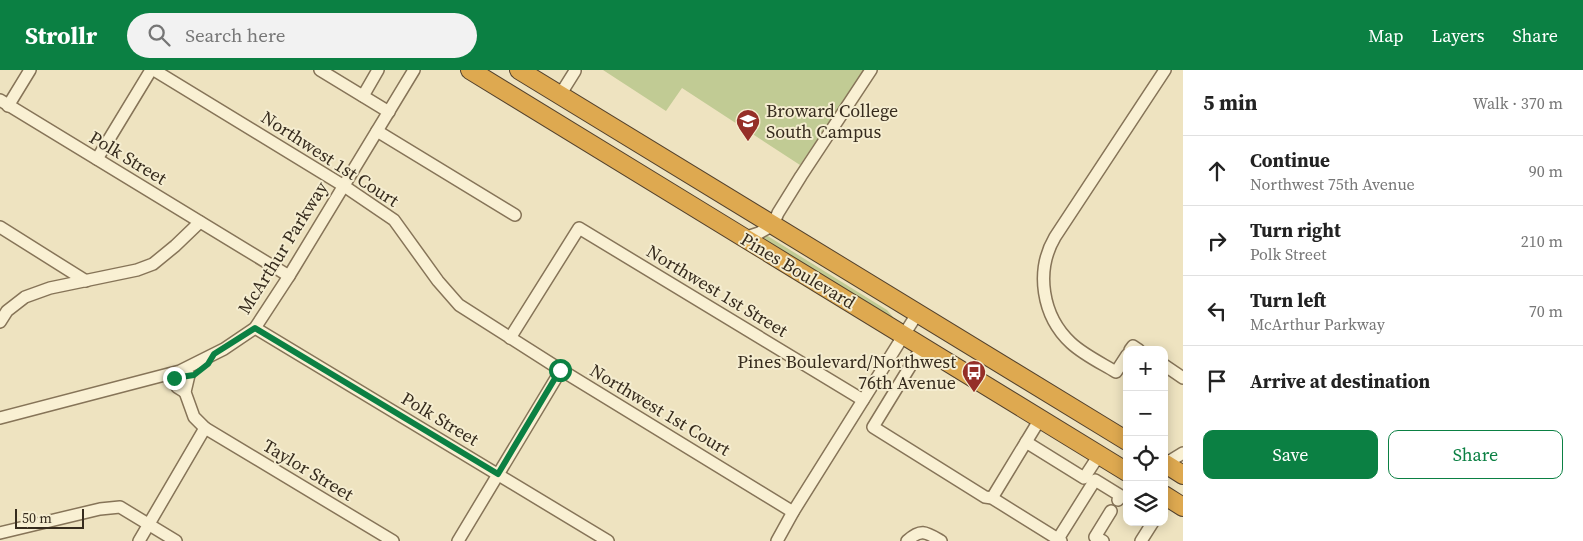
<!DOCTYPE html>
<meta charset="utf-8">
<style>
:root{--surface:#fff;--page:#f2f2f2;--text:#222;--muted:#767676;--line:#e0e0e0;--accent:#0b8043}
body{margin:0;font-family:"Source Serif 4",serif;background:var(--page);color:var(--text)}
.controls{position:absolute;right:15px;bottom:15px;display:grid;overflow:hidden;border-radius:10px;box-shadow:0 2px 12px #0003}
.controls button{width:45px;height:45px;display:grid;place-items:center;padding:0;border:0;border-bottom:1px solid var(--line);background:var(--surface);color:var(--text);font:25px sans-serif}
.scale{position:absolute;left:15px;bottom:12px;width:69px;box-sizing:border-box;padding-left:5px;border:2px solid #362b1d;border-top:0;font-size:14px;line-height:18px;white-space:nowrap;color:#362b1d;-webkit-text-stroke:4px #f5edd0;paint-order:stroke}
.stop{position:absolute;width:15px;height:15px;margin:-11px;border:4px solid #0b8043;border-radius:50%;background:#fff}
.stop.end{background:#0b8043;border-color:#fff;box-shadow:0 1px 5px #0008}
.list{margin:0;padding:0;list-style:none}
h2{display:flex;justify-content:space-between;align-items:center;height:65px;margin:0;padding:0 20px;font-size:21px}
h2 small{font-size:16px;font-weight:400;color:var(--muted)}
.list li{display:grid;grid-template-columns:32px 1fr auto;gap:15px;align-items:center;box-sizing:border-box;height:70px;padding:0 20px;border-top:1px solid var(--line)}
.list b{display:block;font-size:19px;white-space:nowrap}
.list p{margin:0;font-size:16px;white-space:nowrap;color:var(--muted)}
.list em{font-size:16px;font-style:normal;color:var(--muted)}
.actions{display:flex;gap:10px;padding:15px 20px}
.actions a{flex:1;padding:11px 0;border:1px solid var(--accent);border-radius:10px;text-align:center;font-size:18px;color:var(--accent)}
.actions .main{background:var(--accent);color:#fff}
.icon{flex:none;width:28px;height:28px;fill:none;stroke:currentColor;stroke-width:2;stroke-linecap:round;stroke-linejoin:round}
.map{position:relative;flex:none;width:1183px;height:471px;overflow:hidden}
header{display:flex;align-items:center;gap:30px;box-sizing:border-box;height:70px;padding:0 25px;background:var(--accent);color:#fff}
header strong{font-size:24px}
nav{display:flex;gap:28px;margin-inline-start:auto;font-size:18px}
.search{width:350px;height:45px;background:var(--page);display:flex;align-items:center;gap:12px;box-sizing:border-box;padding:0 18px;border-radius:28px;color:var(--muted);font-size:19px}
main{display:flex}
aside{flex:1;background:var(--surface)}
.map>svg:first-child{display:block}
</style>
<header>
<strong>Strollr</strong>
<div class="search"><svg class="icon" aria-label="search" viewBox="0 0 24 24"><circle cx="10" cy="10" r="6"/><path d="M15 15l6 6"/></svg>Search here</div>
<nav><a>Map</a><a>Layers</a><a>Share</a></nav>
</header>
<main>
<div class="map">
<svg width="1183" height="471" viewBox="0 0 1183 471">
<rect width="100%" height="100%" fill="#eee3c0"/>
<!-- green -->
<g fill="#c1cb94">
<polygon points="603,0 864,0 800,95 682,18 666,41"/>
<polygon points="766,165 887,240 893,247 890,251 754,167"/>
</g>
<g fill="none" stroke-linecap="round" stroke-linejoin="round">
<!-- minor casing -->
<g stroke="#867458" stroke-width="14">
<g id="minor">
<polyline points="154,0 344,116 394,150 438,211 459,235 561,300 793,442"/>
<polyline points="320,0 389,42"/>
<polyline points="560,25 575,1"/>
<polyline points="363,26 378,0"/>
<polyline points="0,30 289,206"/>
<polyline points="8,36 30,0"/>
<polyline points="377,61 515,145"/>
<polyline points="97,89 151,0"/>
<polyline points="0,157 86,211"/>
<polyline points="744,168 759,163 773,155 778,143 801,106 871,0"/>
<polyline points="0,252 7,241 25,227 50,218 137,200 153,194 175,176 200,152"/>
<polyline points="255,258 608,471"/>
<polyline points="510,268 579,158 863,330"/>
<polyline points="922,277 873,357 985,427 992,428 1061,471"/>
<polyline points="1130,280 1133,276 1139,280"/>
<path d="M1127 285 1116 302C1101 293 1084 285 1071 273 1042 246 1035 201 1055 167L1165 0"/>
<polyline points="1164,295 1183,308"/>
<polyline points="170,304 177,317 185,322"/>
<polyline points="0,348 180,301 224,279 255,258 289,206 414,0"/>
<polyline points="205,358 393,471"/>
<polyline points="1026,372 1084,408 1099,385"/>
<polyline points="1165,394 1183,383"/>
<polyline points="992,428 1040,349"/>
<polyline points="0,463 100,439 120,437 176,471"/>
<polyline points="1058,469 1095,410 1121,426 1118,430"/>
<polyline points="139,471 205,358 194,347 185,322 189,305"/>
<polyline points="458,471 561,300"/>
<polyline points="777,471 793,442 917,244"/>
<path d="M907 471C921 458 926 462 941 471"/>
<polyline points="1103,471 1095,467 1111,441"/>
<polyline points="1141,471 1153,452"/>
</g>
</g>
<!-- highway casing -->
<g stroke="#54422d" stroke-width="20">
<g id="highway">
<polyline points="470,0 1127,402"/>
<polyline points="519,0 1127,371"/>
<polyline points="1164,393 1183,405"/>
<polyline points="1164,425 1183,437"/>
</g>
</g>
<!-- minor -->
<use href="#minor" stroke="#f9f0d3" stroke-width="11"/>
<!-- highway -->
<use href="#highway" stroke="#dea950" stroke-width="18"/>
</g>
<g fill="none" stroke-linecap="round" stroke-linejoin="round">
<!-- route -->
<polyline stroke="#0b8043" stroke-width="6" points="174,308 194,305 208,294 214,284 255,258 498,404 560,300"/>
</g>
<!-- icons -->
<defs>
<g id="university-pin" transform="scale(1.25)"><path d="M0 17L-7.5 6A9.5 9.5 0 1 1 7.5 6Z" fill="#952f28" stroke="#f5edd0"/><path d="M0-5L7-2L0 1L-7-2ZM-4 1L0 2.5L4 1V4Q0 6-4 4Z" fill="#fff"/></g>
<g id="bus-pin" transform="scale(1.25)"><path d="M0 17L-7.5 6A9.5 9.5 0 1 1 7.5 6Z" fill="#952f28" stroke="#f5edd0"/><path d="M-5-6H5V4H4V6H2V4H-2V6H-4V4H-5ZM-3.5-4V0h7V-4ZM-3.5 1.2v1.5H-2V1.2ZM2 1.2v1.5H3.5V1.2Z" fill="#fff"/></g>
</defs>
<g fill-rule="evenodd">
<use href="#university-pin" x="748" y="51"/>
<use href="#bus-pin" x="974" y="302"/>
</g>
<g text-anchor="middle" stroke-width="4" stroke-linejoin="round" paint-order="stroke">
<!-- poi labels -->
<g font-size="18" fill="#362b1d" stroke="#f5edd0" text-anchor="start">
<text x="766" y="47">Broward College<tspan x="766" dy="21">South Campus</tspan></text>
<text x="956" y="298" text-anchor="end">Pines Boulevard/Northwest<tspan x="956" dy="21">76th Avenue</tspan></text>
</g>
<!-- street labels -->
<g font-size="18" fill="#362b1d" stroke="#f5edd0">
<text transform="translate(128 88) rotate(31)" y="6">Polk Street</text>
<text transform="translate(330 89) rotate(33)" y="6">Northwest 1st Court</text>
<text transform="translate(283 178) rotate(-58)" y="6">McArthur Parkway</text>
<text transform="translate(798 201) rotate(31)" y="6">Pines Boulevard</text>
<text transform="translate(717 221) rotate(31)" y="6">Northwest 1st Street</text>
<text transform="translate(660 340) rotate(31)" y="6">Northwest 1st Court</text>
<text transform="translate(440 349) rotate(31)" y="6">Polk Street</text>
<text transform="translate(308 400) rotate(31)" y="6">Taylor Street</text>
</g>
</g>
</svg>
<div class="controls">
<button>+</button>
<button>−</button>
<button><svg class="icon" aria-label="locate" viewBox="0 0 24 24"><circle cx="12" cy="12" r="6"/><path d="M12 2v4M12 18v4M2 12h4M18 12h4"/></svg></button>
<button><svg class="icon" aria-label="layers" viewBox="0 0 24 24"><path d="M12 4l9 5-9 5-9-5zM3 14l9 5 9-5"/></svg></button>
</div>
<div class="scale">50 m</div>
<div class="stop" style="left:560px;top:300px"></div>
<div class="stop end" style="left:174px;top:308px"></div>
</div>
<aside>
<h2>5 min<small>Walk · 370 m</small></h2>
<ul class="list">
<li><svg class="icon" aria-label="ahead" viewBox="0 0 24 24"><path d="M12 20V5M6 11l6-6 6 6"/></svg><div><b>Continue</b><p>Northwest 75th Avenue</p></div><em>90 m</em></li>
<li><svg class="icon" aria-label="right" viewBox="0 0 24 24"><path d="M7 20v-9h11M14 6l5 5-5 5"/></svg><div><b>Turn right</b><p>Polk Street</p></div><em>210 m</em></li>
<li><svg class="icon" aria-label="left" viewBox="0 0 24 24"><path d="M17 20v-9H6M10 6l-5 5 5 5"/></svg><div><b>Turn left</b><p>McArthur Parkway</p></div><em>70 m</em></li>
<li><svg class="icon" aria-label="arrive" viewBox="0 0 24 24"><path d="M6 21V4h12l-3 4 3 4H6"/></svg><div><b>Arrive at destination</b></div></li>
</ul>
<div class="actions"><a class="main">Save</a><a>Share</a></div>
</aside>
</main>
